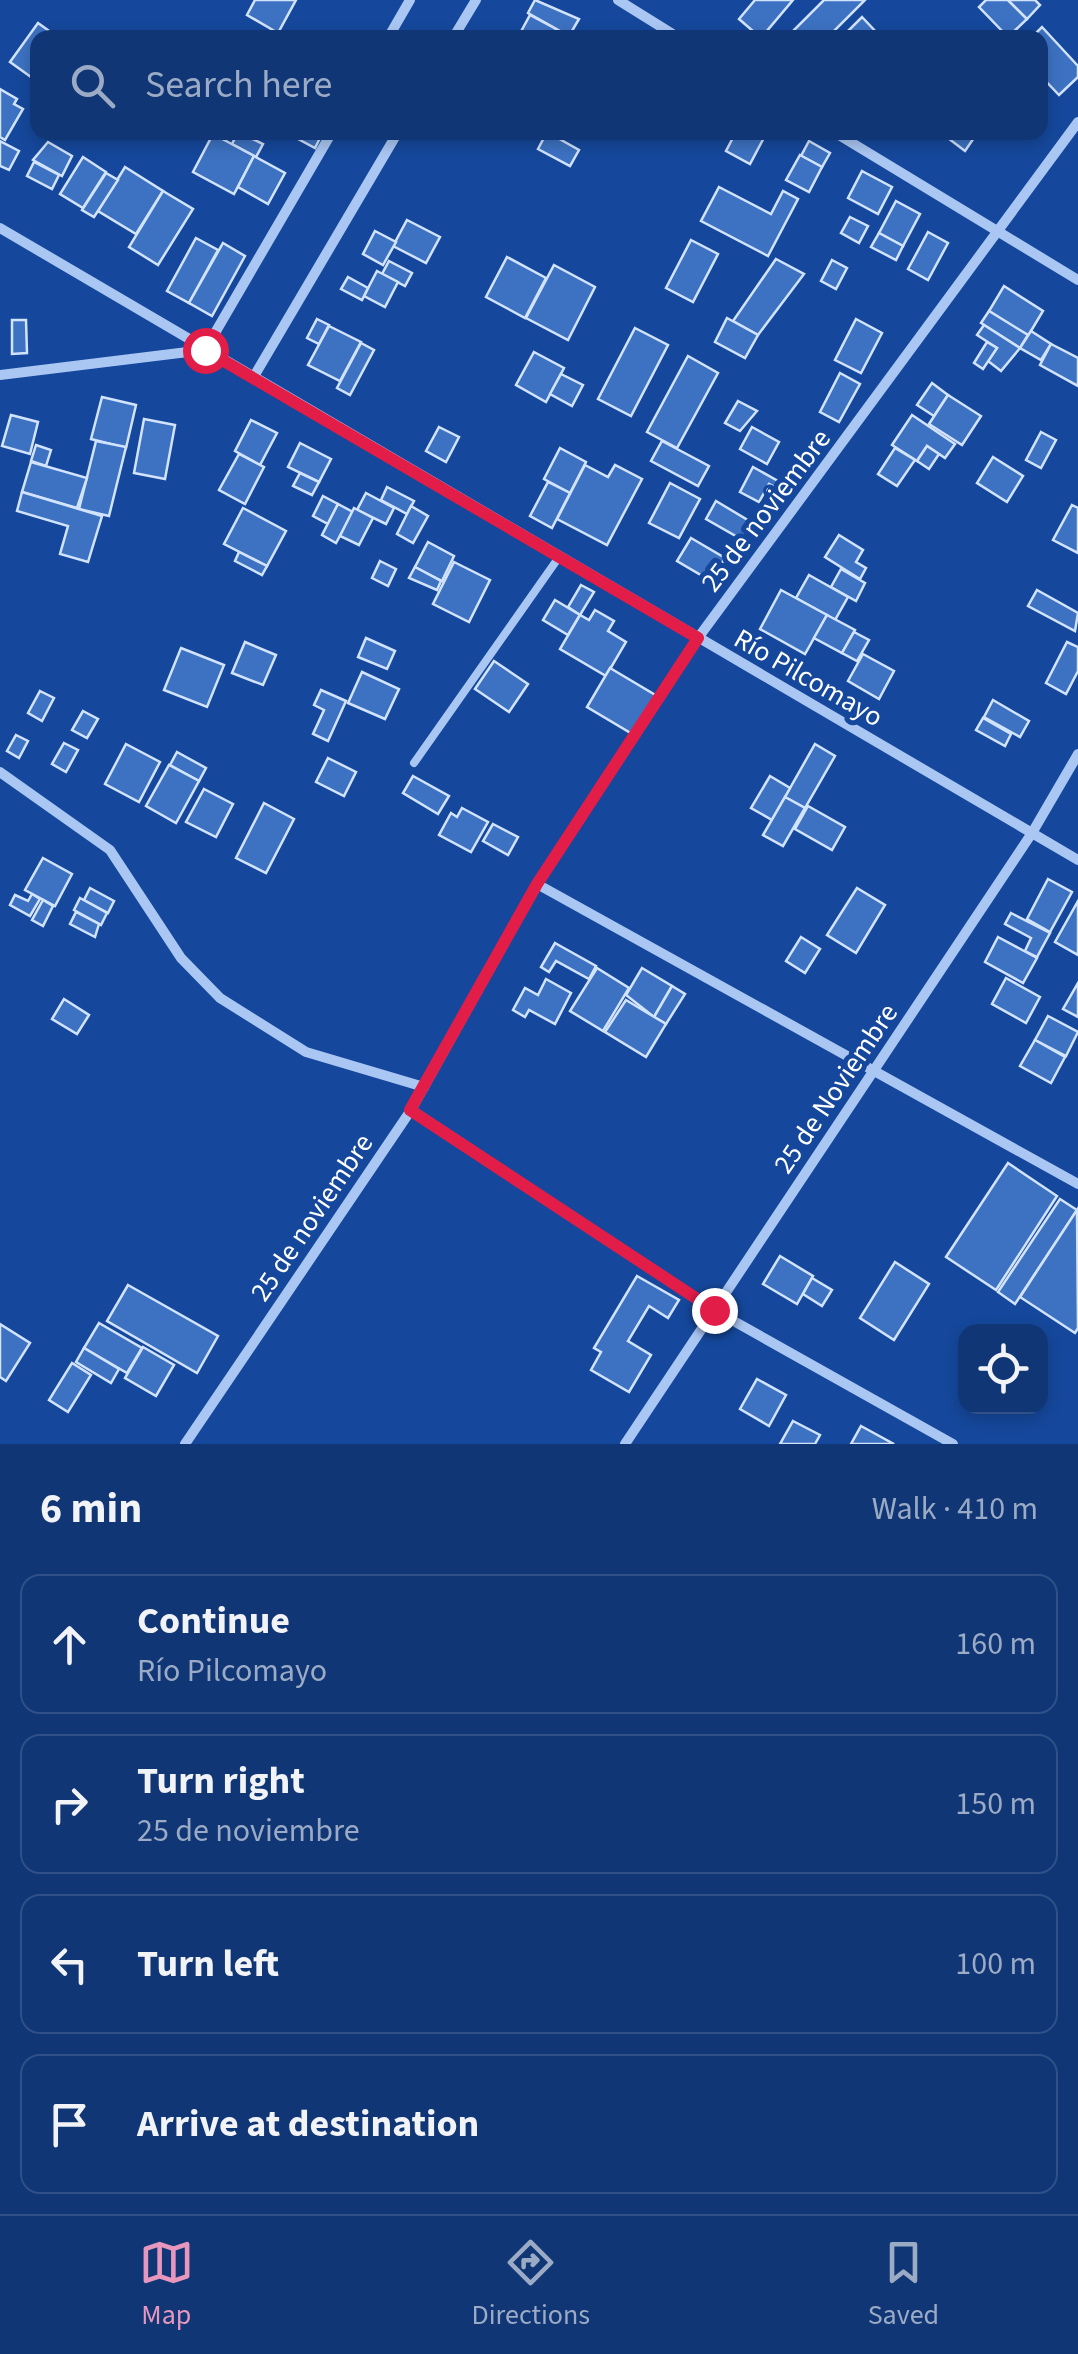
<!DOCTYPE html>
<meta charset="utf-8">
<style>
:root{--surface:#103675;--page:#193e7a;--text:#f1f3f6;--muted:#9cabc5;--line:#305087;--accent:#e797bd}
body{margin:0;font-family:"Source Sans 3",sans-serif;background:var(--page);color:var(--text)}
.controls{position:absolute;right:30px;bottom:30px;display:grid;overflow:hidden;border-radius:20px;box-shadow:0 5px 15px #0003}
.controls button{width:90px;height:90px;display:grid;place-items:center;padding:0;border:0;border-bottom:2px solid var(--line);background:var(--surface);color:var(--text);font:50px sans-serif}
.stop{position:absolute;width:30px;height:30px;margin:-22px;border:8px solid #e11d48;border-radius:50%;background:#fff}
.stop.end{background:#e11d48;border-color:#fff;box-shadow:0 2px 10px #0008}
.list{margin:0;padding:0;list-style:none}
h2{display:flex;justify-content:space-between;align-items:center;height:130px;margin:0;padding:0 40px;font-size:42px}
h2 small{font-size:32px;font-weight:400;color:var(--muted)}
.list li{display:grid;grid-template-columns:65px 1fr auto;gap:30px;align-items:center;box-sizing:border-box;height:140px;margin:0 20px 20px;padding:0 20px;border:2px solid var(--line);border-radius:20px}
.list b{display:block;font-size:38px;white-space:nowrap}
.list p{margin:0;font-size:32px;white-space:nowrap;color:var(--muted)}
.list em{font-size:32px;font-style:normal;color:var(--muted)}
.icon{flex:none;width:55px;height:55px;fill:none;stroke:currentColor;stroke-width:2;stroke-linecap:round;stroke-linejoin:round}
.map{position:relative;flex:none;width:1078px;height:1444px;overflow:hidden}
.search{position:absolute;background:var(--surface);box-shadow:0 5px 15px #0003;left:30px;right:30px;top:30px;height:110px;display:flex;align-items:center;gap:25px;box-sizing:border-box;padding:0 35px;border-radius:20px;color:var(--muted);font-size:38px}
.sheet{height:770px;background:var(--surface)}
nav{display:flex;justify-content:space-around;align-items:center;box-sizing:border-box;height:140px;border-top:2px solid var(--line);background:var(--surface);font-size:28px;color:var(--muted)}
nav a{display:grid;justify-items:center;gap:5px}
nav .on{color:var(--accent)}
.map>svg:first-child{display:block}
</style>
<div class="map">
<svg width="1078" height="1444" viewBox="0 0 1078 1444">
<rect width="100%" height="100%" fill="#15489c"/>
<!-- building -->
<g fill="#3d72c2" stroke="#d2e3fd" stroke-width="2.5">
<polygon points="255,0 296,0 278,33 247,15"/>
<polygon points="535,0 579,19 569,36 528,13"/>
<polygon points="755,0 793,0 761,38 739,19"/>
<polygon points="824,0 865,0 827,38 786,38"/>
<polygon points="986,0 1008,0 1027,19 1008,37 979,7"/>
<polygon points="1008,0 1035,0 1040,5 1027,19"/>
<polygon points="530,15 556,29 551,38 518,37"/>
<polygon points="862,17 878,34 841,38"/>
<polygon points="38,23 59,38 38,38 38,82 10,62"/>
<polygon points="1042,27 1078,66 1078,77 1059,95 1040,75 1040,38 1031,38"/>
<polygon points="0,89 17,99 14,104 23,109 5,140 0,137"/>
<polygon points="238,132 263,144 256,157 232,144"/>
<polygon points="285,132 323,132 315,148"/>
<polygon points="547,132 579,150 570,166 538,149"/>
<polygon points="736,132 767,132 750,164 726,151"/>
<polygon points="940,132 978,132 965,151"/>
<polygon points="213,134 254,156 234,194 193,172"/>
<polygon points="0,141 19,151 9,170 0,166"/>
<polygon points="809,141 830,153 822,167 801,156"/>
<polygon points="48,142 72,156 62,176 33,160"/>
<polygon points="800,155 822,167 809,192 786,180"/>
<polygon points="254,156 285,173 268,204 238,187"/>
<polygon points="83,157 106,172 83,208 60,194"/>
<polygon points="34,162 59,175 52,189 27,176"/>
<polygon points="125,167 163,191 136,234 98,211"/>
<polygon points="862,171 892,187 878,214 848,198"/>
<polygon points="106,173 118,180 94,217 82,210"/>
<polygon points="719,187 771,214 783,191 798,199 768,256 701,221"/>
<polygon points="163,191 193,209 158,265 129,247"/>
<polygon points="896,201 920,214 903,246 879,233"/>
<polygon points="850,217 868,226 859,243 841,233"/>
<polygon points="407,220 440,237 426,263 393,246"/>
<polygon points="375,231 396,242 383,265 363,254"/>
<polygon points="928,232 948,243 928,280 908,269"/>
<polygon points="879,233 903,246 896,260 871,247"/>
<polygon points="196,238 218,250 189,303 167,291"/>
<polygon points="691,240 718,254 693,302 666,288"/>
<polygon points="223,243 245,256 212,316 189,303"/>
<polygon points="507,257 546,278 525,318 486,297"/>
<polygon points="776,259 804,274 758,335 733,321"/>
<polygon points="832,260 847,268 836,289 821,281"/>
<polygon points="389,261 412,273 405,286 382,274"/>
<polygon points="554,265 595,287 568,340 526,318"/>
<polygon points="377,271 398,282 385,307 364,296"/>
<polygon points="348,277 368,288 362,300 341,289"/>
<polygon points="1004,286 1043,311 1028,336 989,311"/>
<polygon points="989,311 1028,335 1020,348 981,323"/>
<polygon points="727,318 758,335 745,358 715,342"/>
<polygon points="317,319 329,325 319,344 307,338"/>
<polygon points="856,319 882,333 861,373 835,360"/>
<polygon points="12,320 26,320 27,353 12,354"/>
<polygon points="984,325 1020,348 1001,371 988,361 997,348 977,335"/>
<polygon points="329,326 361,342 340,381 308,365"/>
<polygon points="635,328 668,345 631,416 598,399"/>
<polygon points="1031,331 1051,344 1041,360 1020,348"/>
<polygon points="987,342 997,348 983,369 974,363"/>
<polygon points="361,343 374,350 350,395 337,388"/>
<polygon points="1051,344 1078,358 1078,386 1040,365"/>
<polygon points="534,352 564,368 546,402 516,385"/>
<polygon points="688,356 718,373 677,448 647,432"/>
<polygon points="840,373 860,384 839,422 820,412"/>
<polygon points="561,374 583,385 572,406 550,394"/>
<polygon points="932,383 948,395 934,416 917,405"/>
<polygon points="948,395 981,416 962,445 929,424"/>
<polygon points="102,397 136,405 126,448 91,439"/>
<polygon points="738,401 757,411 740,431 725,423"/>
<polygon points="11,415 38,422 30,454 2,446"/>
<polygon points="912,415 955,444 945,458 927,446 917,461 892,445"/>
<polygon points="144,419 175,425 165,479 134,473"/>
<polygon points="251,420 277,433 260,465 235,451"/>
<polygon points="439,427 459,437 446,462 426,451"/>
<polygon points="752,427 779,442 767,464 740,449"/>
<polygon points="1041,432 1056,440 1041,468 1026,460"/>
<polygon points="96,441 126,447 109,516 79,509"/>
<polygon points="662,441 709,466 698,486 651,461"/>
<polygon points="300,443 331,459 319,482 288,467"/>
<polygon points="36,445 51,450 46,466 31,461"/>
<polygon points="927,446 939,454 929,469 917,461"/>
<polygon points="560,448 586,462 570,493 544,479"/>
<polygon points="895,448 915,460 897,486 878,474"/>
<polygon points="239,454 264,467 245,504 219,490"/>
<polygon points="993,457 1023,476 1007,502 977,483"/>
<polygon points="31,462 87,478 77,508 22,492"/>
<polygon points="585,465 608,477 615,465 642,479 607,545 557,519"/>
<polygon points="753,467 778,481 775,487 769,484 759,502 740,492"/>
<polygon points="300,473 319,482 312,495 293,486"/>
<polygon points="548,482 570,493 552,528 530,516"/>
<polygon points="670,483 700,499 679,538 649,523"/>
<polygon points="387,487 414,501 407,514 381,500"/>
<polygon points="22,492 102,516 88,562 60,554 68,526 17,511"/>
<polygon points="366,493 394,508 386,524 357,510"/>
<polygon points="323,496 338,504 328,524 313,516"/>
<polygon points="716,501 751,522 741,539 706,519"/>
<polygon points="338,504 353,512 336,543 322,535"/>
<polygon points="1072,505 1078,508 1078,553 1053,540"/>
<polygon points="411,506 428,516 413,543 397,534"/>
<polygon points="243,508 286,531 267,566 224,544"/>
<polygon points="354,508 373,518 359,545 340,536"/>
<polygon points="839,535 863,550 856,562 866,568 860,579 825,557"/>
<polygon points="691,538 725,558 711,581 677,561"/>
<polygon points="428,542 454,556 442,581 415,567"/>
<polygon points="239,552 267,566 262,575 235,561"/>
<polygon points="380,561 396,569 388,586 372,578"/>
<polygon points="454,562 490,580 469,622 433,604"/>
<polygon points="415,567 441,581 437,590 409,578"/>
<polygon points="841,569 865,583 856,601 831,587"/>
<polygon points="809,575 848,597 835,620 796,598"/>
<polygon points="581,585 594,592 580,615 568,607"/>
<polygon points="781,590 827,615 805,654 760,629"/>
<polygon points="1037,590 1078,613 1075,631 1028,606"/>
<polygon points="555,600 580,615 568,635 543,620"/>
<polygon points="595,610 614,621 608,631 626,642 606,676 560,649 580,615 589,620"/>
<polygon points="827,615 855,630 842,653 814,638"/>
<polygon points="854,632 869,640 857,661 842,653"/>
<polygon points="366,638 395,651 387,669 358,657"/>
<polygon points="245,642 276,655 263,685 232,673"/>
<polygon points="1067,642 1078,647 1078,671 1066,694 1046,683"/>
<polygon points="181,648 224,665 207,707 164,690"/>
<polygon points="863,654 894,671 879,699 848,681"/>
<polygon points="494,661 528,684 509,712 475,689"/>
<polygon points="610,668 657,696 634,735 587,707"/>
<polygon points="362,672 399,689 385,719 348,703"/>
<polygon points="321,690 346,701 328,741 313,734 324,710 314,705"/>
<polygon points="40,691 54,698 42,721 28,713"/>
<polygon points="993,700 1029,721 1020,737 984,717"/>
<polygon points="83,711 98,719 87,738 72,730"/>
<polygon points="983,718 1011,734 1005,746 976,730"/>
<polygon points="16,735 28,741 19,758 7,751"/>
<polygon points="64,743 78,750 66,772 52,764"/>
<polygon points="126,744 160,762 139,802 105,784"/>
<polygon points="815,744 835,756 805,808 785,797"/>
<polygon points="177,752 206,768 199,781 170,765"/>
<polygon points="328,758 356,772 344,796 316,782"/>
<polygon points="169,765 199,781 176,823 146,806"/>
<polygon points="413,776 449,796 438,814 403,793"/>
<polygon points="770,776 790,788 772,820 751,808"/>
<polygon points="204,789 233,804 216,837 186,822"/>
<polygon points="785,797 805,808 783,846 763,835"/>
<polygon points="264,803 294,819 266,873 236,858"/>
<polygon points="808,806 845,827 832,850 795,829"/>
<polygon points="462,808 488,822 471,852 439,835 451,813 457,817"/>
<polygon points="493,824 518,837 508,855 483,841"/>
<polygon points="43,858 72,874 55,906 25,890"/>
<polygon points="1048,879 1072,892 1050,932 1027,919"/>
<polygon points="90,888 114,901 108,913 84,900"/>
<polygon points="857,888 885,905 856,953 827,935"/>
<polygon points="32,894 40,899 30,916 10,905 15,895 28,901"/>
<polygon points="80,898 107,913 101,925 74,910"/>
<polygon points="43,900 53,906 43,926 32,920"/>
<polygon points="1078,901 1078,955 1055,942"/>
<polygon points="76,912 99,924 95,937 70,924"/>
<polygon points="1011,913 1050,933 1037,957 1025,951 1031,938 1005,924"/>
<polygon points="801,937 820,949 805,973 786,961"/>
<polygon points="998,937 1037,958 1023,983 985,962"/>
<polygon points="555,943 596,966 589,979 556,961 549,972 541,967"/>
<polygon points="597,968 629,988 603,1031 570,1011"/>
<polygon points="642,968 672,986 654,1017 626,995"/>
<polygon points="1006,978 1040,997 1026,1023 992,1004"/>
<polygon points="546,979 571,993 555,1024 529,1010 525,1017 513,1010 525,988 538,995"/>
<polygon points="1078,983 1078,1017 1063,1009"/>
<polygon points="672,986 685,994 666,1024 654,1017"/>
<polygon points="64,999 89,1015 77,1034 52,1019"/>
<polygon points="626,1000 666,1024 646,1057 605,1032"/>
<polygon points="1048,1016 1078,1032 1066,1056 1035,1040"/>
<polygon points="1035,1040 1065,1057 1051,1083 1020,1066"/>
<polygon points="1008,1163 1057,1196 996,1290 946,1257"/>
<polygon points="1060,1199 1077,1210 1015,1304 998,1292"/>
<polygon points="1077,1210 1078,1328 1075,1333 1020,1297"/>
<polygon points="780,1256 813,1276 797,1304 763,1284"/>
<polygon points="895,1262 929,1284 894,1340 860,1318"/>
<polygon points="637,1276 679,1300 668,1318 649,1306 628,1341 651,1355 629,1392 591,1370 601,1352 594,1348"/>
<polygon points="812,1278 832,1290 822,1306 803,1294"/>
<polygon points="128,1285 218,1336 197,1373 107,1321"/>
<polygon points="99,1323 142,1348 127,1373 84,1348"/>
<polygon points="0,1324 30,1343 6,1381 0,1377"/>
<polygon points="143,1347 174,1365 156,1396 125,1378"/>
<polygon points="84,1348 119,1369 111,1383 76,1362"/>
<polygon points="72,1363 91,1375 68,1412 49,1400"/>
<polygon points="757,1379 786,1395 769,1426 740,1409"/>
<polygon points="793,1421 820,1435 815,1444 780,1444"/>
<polygon points="861,1426 894,1444 851,1444"/>
</g>
<g fill="none" stroke-linecap="round" stroke-linejoin="round">
<!-- service -->
<polyline stroke="#aac7f3" stroke-width="8" points="414,763 559,557"/>
<!-- minor -->
<g stroke="#aac7f3" stroke-width="10">
<polyline points="618,0 679,38"/>
<polyline points="388,38 410,0"/>
<polyline points="453,38 476,0"/>
<polyline points="834,132 1078,280"/>
<polyline points="0,228 1078,860"/>
<polyline points="205,350 332,132"/>
<polyline points="0,375 204,350"/>
<polyline points="253,378 398,132"/>
<polyline points="0,772 110,850 181,958 220,998 306,1052 424,1087"/>
<polyline points="537,884 1078,1184"/>
<polyline points="411,1110 714,1310 953,1444"/>
<polyline points="185,1444 411,1110 537,884 698,638 1078,122"/>
<polyline points="625,1444 1032,833 1078,754"/>
</g>
</g>
<g fill="none" stroke-linecap="round" stroke-linejoin="round">
<!-- route -->
<polyline stroke="#e11d48" stroke-width="12" points="205,350 698,638 537,884 410,1110 714,1310"/>
</g>
<g text-anchor="middle" stroke-width="10" stroke-linejoin="round" paint-order="stroke">
<!-- street labels -->
<g font-size="28" fill="#fff" stroke="#15489c">
<text transform="translate(765 510) rotate(-53)" y="10">25 de noviembre</text>
<text transform="translate(809 677) rotate(30)" y="10">Río Pilcomayo</text>
<text transform="translate(835 1088) rotate(-56)" y="10">25 de Noviembre</text>
<text transform="translate(311 1217) rotate(-56)" y="10">25 de noviembre</text>
</g>
</g>
</svg>
<div class="controls">
<button><svg class="icon" aria-label="locate" viewBox="0 0 24 24"><circle cx="12" cy="12" r="6"/><path d="M12 2v4M12 18v4M2 12h4M18 12h4"/></svg></button>
</div>
<div class="stop" style="left:205px;top:350px"></div>
<div class="stop end" style="left:714px;top:1310px"></div>
<div class="search"><svg class="icon" aria-label="search" viewBox="0 0 24 24"><circle cx="10" cy="10" r="6"/><path d="M15 15l6 6"/></svg>Search here</div>
</div>
<section class="sheet">
<h2>6 min<small>Walk · 410 m</small></h2>
<ul class="list">
<li><svg class="icon" aria-label="ahead" viewBox="0 0 24 24"><path d="M12 20V5M6 11l6-6 6 6"/></svg><div><b>Continue</b><p>Río Pilcomayo</p></div><em>160 m</em></li>
<li><svg class="icon" aria-label="right" viewBox="0 0 24 24"><path d="M7 20v-9h11M14 6l5 5-5 5"/></svg><div><b>Turn right</b><p>25 de noviembre</p></div><em>150 m</em></li>
<li><svg class="icon" aria-label="left" viewBox="0 0 24 24"><path d="M17 20v-9H6M10 6l-5 5 5 5"/></svg><div><b>Turn left</b></div><em>100 m</em></li>
<li><svg class="icon" aria-label="arrive" viewBox="0 0 24 24"><path d="M6 21V4h12l-3 4 3 4H6"/></svg><div><b>Arrive at destination</b></div></li>
</ul>
</section>
<nav>
<a class="on"><svg class="icon" aria-label="map" viewBox="0 0 24 24"><path d="M3 6l6-2 6 2 6-2v14l-6 2-6-2-6 2zM9 4v14M15 6v14"/></svg>Map</a>
<a><svg class="icon" aria-label="directions" viewBox="0 0 24 24"><path d="M12 3l9 9-9 9-9-9zM9 14v-3h6M13 9l2 2-2 2"/></svg>Directions</a>
<a><svg class="icon" aria-label="saved" viewBox="0 0 24 24"><path d="M7 4h10v16l-5-4-5 4z"/></svg>Saved</a>
</nav>
